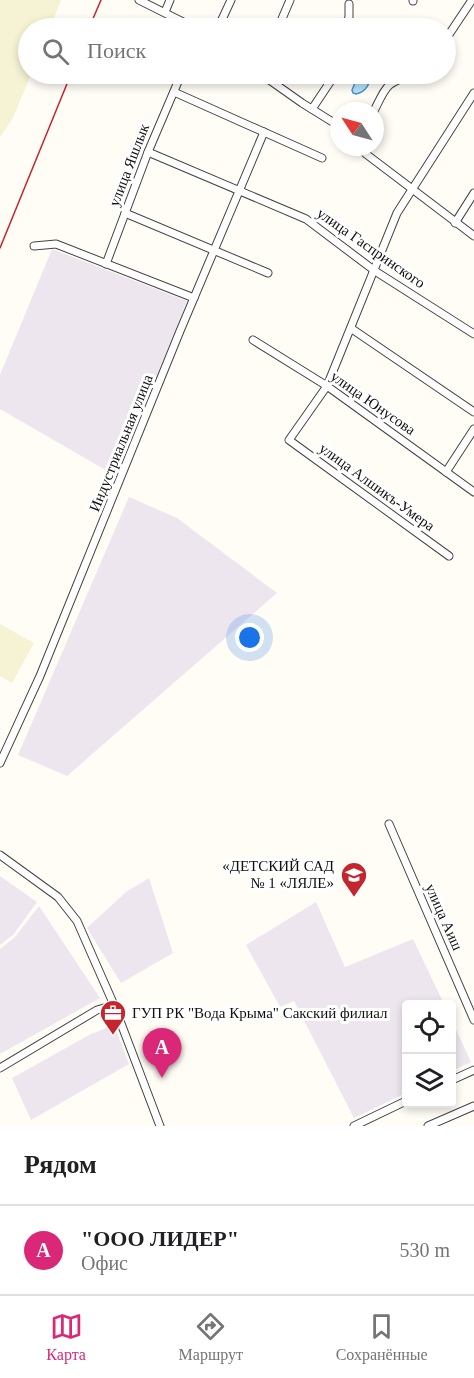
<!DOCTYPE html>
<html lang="ru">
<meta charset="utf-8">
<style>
:root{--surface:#fff;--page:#f6f6f6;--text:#202124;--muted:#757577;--line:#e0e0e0;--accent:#db2777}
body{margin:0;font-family:"Times New Roman",serif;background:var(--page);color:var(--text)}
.controls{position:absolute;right:18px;bottom:18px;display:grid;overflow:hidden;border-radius:6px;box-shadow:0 3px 9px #0003}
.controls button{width:54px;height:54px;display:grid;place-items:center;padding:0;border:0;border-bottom:2px solid var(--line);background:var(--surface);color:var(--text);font:30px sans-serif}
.compass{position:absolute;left:330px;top:102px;width:54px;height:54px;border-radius:50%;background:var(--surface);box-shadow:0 3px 9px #0003;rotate:306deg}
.you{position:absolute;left:250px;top:638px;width:21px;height:21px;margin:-15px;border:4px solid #fff;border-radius:50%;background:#1a73e8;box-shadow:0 0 0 9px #1a73e833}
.badge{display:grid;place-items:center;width:39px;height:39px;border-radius:50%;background:var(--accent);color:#fff;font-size:20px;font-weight:700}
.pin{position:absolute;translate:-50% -50px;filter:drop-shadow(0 2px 3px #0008)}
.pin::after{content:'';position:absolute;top:32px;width:21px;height:18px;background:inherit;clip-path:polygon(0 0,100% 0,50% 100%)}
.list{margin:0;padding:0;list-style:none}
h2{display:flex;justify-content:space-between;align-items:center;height:78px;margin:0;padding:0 24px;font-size:26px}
h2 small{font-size:20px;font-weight:400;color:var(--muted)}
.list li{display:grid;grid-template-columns:39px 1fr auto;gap:18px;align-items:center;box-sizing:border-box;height:90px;padding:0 24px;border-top:2px solid var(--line)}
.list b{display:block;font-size:22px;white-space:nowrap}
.list p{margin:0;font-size:20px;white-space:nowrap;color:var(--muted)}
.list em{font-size:20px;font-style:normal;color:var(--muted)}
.icon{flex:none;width:33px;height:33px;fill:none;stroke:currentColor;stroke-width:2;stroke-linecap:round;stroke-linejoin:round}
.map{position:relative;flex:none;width:474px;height:1126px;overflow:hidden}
.search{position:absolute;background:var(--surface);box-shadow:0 3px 9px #0003;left:18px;right:18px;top:18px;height:66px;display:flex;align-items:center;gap:15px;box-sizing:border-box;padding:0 21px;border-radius:33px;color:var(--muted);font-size:22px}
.sheet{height:168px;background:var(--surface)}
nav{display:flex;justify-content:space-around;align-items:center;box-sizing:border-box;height:84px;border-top:2px solid var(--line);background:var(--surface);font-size:16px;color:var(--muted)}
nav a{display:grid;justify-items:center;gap:3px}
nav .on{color:var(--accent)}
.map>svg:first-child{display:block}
</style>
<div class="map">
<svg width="474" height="1126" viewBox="0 0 474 1126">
<rect width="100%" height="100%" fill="#fffdf5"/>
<!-- industrial -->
<g fill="#eee6ef">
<polygon points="52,249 187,301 116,476 0,409 0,375"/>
<polygon points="129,497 177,518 277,593 67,776 18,755"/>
<polygon points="0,876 37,902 13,935 0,945"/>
<polygon points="149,878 173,953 121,983 87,928 126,892"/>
<polygon points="316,902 345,967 413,939 444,1004 406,1004 406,1093 354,1118 294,1001 280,1007 246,945"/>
<polygon points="39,906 100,998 0,1054 0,949 15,937"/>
<polygon points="452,1021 471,1062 452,1071"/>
<polygon points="114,1025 129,1064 31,1120 12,1078 91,1034"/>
</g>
<!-- farmland -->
<g fill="#f6f3d4">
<polygon points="0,0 61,0 50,28 28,28 28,74 31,74 13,118 0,137"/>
<polygon points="0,624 34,643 12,683 0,676"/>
</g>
<!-- water -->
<path fill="#b9e0f7" stroke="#3f96cf" stroke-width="1.5" d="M359 74H370C371 83 366 92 356 94L353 93 352 90Z"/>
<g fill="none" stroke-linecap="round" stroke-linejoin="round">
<!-- street casing -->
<g stroke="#444" stroke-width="9">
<g id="street">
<polyline points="139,0 195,28"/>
<polyline points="413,1 413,0"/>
<polyline points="165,12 170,0"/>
<polyline points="218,28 231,0"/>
<polyline points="278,28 290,0"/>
<polyline points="345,28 349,17 349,4"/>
<polyline points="446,39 472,0"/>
<polyline points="261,74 302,103 339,126"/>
<polyline points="174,92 322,158"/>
<polyline points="312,109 332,79 334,74"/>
<path d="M374 111C387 85 385 84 413 74"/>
<polyline points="360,147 366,154 474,236"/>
<polyline points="148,152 306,219 375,271 474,334"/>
<polyline points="125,213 268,273"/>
<polyline points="455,223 474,193"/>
<polyline points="34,246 56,244 194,298"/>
<polyline points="106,264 148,152 180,77"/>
<polyline points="352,329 474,412"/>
<polyline points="253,340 327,386 474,492"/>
<polyline points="446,472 474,429"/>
<polyline points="449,556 289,440 327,386 397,213 474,93"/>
<polyline points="0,763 40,676 180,331 264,132"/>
<polyline points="389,824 474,1020"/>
<polyline points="0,855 58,897 77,921 114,1005 160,1126"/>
<polyline points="0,1068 97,1010 114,1005"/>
<polyline points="452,1080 474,1070"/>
<polyline points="354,1126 406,1101"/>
<polyline points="428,1126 474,1106"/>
</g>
</g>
<!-- street -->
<use href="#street" stroke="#fff" stroke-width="7"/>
<!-- rail -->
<g stroke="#c4262e" stroke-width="1.5">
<polyline points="89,28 101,0"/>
<polyline points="0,248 71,74"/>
</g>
</g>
<!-- icons -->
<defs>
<g id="school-pin" transform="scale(1.35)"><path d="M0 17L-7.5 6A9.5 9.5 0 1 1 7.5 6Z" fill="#c4262e" stroke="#fff"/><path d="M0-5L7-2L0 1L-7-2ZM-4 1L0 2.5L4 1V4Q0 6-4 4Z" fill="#fff"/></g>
<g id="office-pin" transform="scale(1.35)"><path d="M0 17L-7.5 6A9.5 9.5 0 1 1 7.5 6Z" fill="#c4262e" stroke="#fff"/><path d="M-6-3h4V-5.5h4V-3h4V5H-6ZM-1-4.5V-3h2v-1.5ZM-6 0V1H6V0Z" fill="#fff"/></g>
</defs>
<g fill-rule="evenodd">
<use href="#school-pin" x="354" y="875"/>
<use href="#office-pin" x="113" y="1013"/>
</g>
<g text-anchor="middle" stroke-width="6" stroke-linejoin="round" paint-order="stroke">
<!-- street labels -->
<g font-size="15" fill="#111" stroke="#fff">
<text transform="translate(129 165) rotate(-69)" y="5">улица Яшлык</text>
<text transform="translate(371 248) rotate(35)" y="5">улица Гаспринского</text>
<text transform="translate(373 403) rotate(35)" y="5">улица Юнусова</text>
<text transform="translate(121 443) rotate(-68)" y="5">Индустриальная улица</text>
<text transform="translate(377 487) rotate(36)" y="5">улица Алшикъ-Умера</text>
<text transform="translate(444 917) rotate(66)" y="5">улица Аиш</text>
</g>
<!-- poi labels -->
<g font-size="15" fill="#111" stroke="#fff" text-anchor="end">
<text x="334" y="871">«ДЕТСКИЙ САД<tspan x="334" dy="17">№ 1 «ЛЯЛЕ»</tspan></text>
<text x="132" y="1018" text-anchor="start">ГУП РК "Вода Крыма" Сакский филиал</text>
</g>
</g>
</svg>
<div class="controls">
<button><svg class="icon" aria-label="locate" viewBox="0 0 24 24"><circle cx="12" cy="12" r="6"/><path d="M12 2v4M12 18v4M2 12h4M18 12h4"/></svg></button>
<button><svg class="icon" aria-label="layers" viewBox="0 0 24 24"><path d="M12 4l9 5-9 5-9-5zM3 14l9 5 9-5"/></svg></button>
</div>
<svg class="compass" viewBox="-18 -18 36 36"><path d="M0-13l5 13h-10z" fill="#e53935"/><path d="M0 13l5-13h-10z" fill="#757577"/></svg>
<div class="you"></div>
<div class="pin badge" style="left:162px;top:1078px">A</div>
<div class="search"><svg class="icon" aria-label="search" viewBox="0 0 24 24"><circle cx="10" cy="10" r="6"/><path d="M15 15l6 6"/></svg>Поиск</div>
</div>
<section class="sheet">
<h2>Рядом<small></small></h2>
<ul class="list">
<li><span class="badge">A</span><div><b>&quot;ООО ЛИДЕР&quot;</b><p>Офис</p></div><em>530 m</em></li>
</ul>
</section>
<nav>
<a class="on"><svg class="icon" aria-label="map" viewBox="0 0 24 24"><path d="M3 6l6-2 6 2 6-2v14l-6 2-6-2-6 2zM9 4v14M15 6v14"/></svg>Карта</a>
<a><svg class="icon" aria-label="directions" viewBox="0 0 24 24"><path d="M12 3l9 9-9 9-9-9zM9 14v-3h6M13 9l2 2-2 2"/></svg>Маршрут</a>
<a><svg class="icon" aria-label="saved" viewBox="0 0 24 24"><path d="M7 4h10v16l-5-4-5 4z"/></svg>Сохранённые</a>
</nav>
